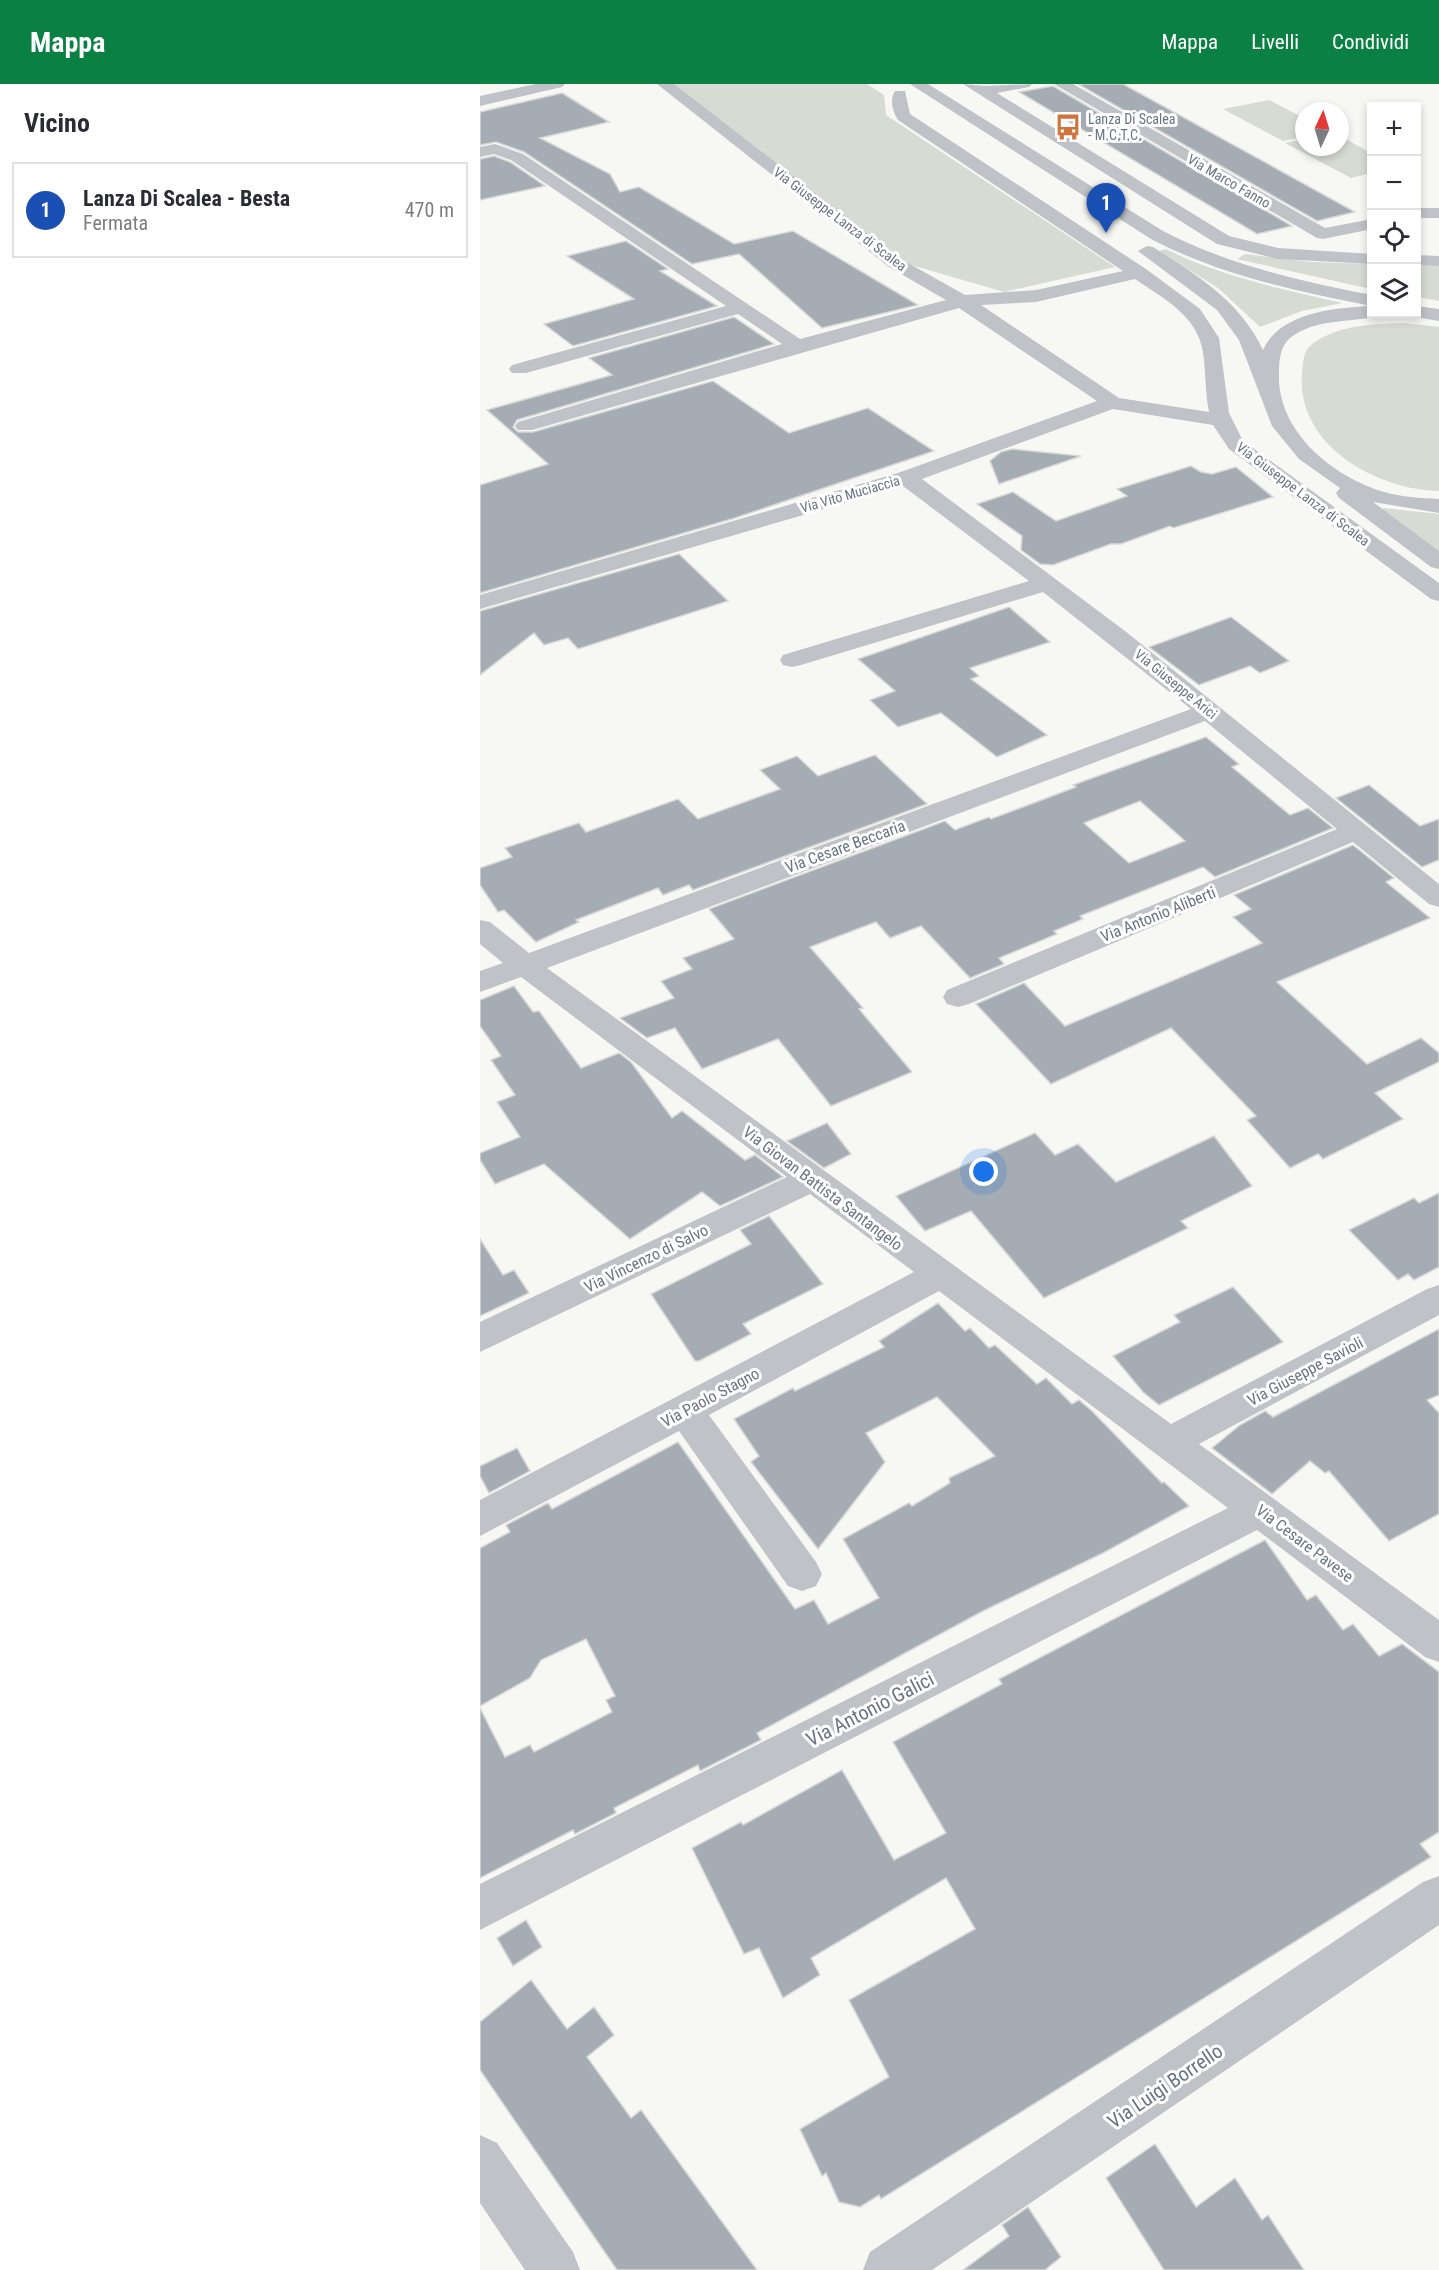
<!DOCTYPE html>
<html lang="it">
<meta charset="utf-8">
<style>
:root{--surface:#fff;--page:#f2f2f3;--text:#2b2b33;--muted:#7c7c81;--line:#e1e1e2;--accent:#0b8043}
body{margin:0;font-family:"Roboto Condensed",sans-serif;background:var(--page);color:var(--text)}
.controls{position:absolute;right:18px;top:18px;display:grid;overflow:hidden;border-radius:0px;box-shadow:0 3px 9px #0003}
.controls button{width:54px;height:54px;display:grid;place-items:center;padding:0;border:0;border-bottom:2px solid var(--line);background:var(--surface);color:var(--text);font:30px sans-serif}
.compass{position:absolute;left:815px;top:18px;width:54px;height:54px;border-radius:50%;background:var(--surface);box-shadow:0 3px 9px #0003;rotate:4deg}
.you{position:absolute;left:504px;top:1088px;width:21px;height:21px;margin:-15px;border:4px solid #fff;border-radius:50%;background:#1a73e8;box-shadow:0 0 0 9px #1a73e833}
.badge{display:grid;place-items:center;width:39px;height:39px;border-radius:50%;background:var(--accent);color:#fff;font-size:20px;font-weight:700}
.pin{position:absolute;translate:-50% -50px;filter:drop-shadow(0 2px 3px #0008)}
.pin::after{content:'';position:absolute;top:32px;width:21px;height:18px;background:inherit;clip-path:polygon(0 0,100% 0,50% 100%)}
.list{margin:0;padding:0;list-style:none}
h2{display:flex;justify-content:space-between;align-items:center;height:78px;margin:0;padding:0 24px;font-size:26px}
h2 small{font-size:20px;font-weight:400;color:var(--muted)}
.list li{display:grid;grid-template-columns:39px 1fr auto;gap:18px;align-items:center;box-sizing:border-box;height:96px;margin:0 12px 12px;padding:0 12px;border:2px solid var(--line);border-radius:0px}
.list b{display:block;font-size:22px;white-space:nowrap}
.list p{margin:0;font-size:20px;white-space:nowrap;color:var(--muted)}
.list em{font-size:20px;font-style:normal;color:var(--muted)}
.icon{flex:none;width:33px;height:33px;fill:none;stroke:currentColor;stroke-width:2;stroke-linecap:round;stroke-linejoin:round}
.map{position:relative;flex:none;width:959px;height:2186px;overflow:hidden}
header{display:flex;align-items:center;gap:36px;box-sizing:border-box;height:84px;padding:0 30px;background:var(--accent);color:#fff}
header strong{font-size:28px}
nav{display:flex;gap:33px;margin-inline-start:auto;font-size:21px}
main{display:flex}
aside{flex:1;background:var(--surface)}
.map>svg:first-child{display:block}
</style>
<header>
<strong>Mappa</strong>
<nav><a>Mappa</a><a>Livelli</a><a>Condividi</a></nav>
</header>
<main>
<aside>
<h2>Vicino<small></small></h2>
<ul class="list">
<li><span class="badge" style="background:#1a4fb4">1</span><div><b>Lanza Di Scalea - Besta</b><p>Fermata</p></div><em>470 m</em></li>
</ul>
</aside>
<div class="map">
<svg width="959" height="2186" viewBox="0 0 959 2186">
<rect width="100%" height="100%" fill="#f7f7f4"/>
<!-- green -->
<g fill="#d6dbd4">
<polygon points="193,0 387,0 404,11 406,31 415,37 635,183 524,208 428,180"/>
<polygon points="789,16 824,34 824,53 803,57 743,25"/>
<polygon points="860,52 891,69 891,89 871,94 805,59 824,55 824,63 860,63"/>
<path d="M686 165C742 193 802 205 863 219L822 227 780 243 738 204 679 167Z"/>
<polygon points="765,170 831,178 891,180 891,205 757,175"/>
<polygon points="937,181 959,182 959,217 937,213"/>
<path d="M923 239 959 243V407C897 406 816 361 822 290 823 280 823 267 831 261 856 241 893 240 923 239Z"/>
<polygon points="903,424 959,430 959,467 903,426"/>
</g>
<!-- building -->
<g fill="#a6acb3" stroke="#d8d9d7" stroke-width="1.5" fill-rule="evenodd">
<polygon points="598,0 643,0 875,128 837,137"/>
<polygon points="573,2 812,142 777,150 539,8"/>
<polygon points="82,9 129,38 60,54 130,90 140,108 159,103 254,160 313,147 438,221 342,244 259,170 212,180 44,68 16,58 0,61 0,28"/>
<polygon points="14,72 30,78 65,102 0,116 0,75"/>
<polygon points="146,157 188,185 180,187 237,222 93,262 64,240 154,215 87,172"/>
<polygon points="254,233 294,260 37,336 33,343 38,348 53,348 233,297 309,349 388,324 454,367 255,434 0,509 0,401 68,380 7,326 132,291 109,274"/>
<polygon points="532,365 601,372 519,400 510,377 521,368"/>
<polygon points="711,382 721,388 732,390 756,383 793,413 693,444 690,442 641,460 631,460 573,481 560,480 541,466 542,452 497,420 533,408 576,437 647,412 637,405"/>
<polygon points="199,470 248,517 98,565 88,554 64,561 54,549 0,591 0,527"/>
<polygon points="529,523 570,558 490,584 499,592 491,595 567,651 517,673 461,629 418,643 390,616 415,607 378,575"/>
<polygon points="751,533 809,577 780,589 770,582 719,601 669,563"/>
<path d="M726 653 759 680 752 683 810 731 828 724 853 744 735 793 723 783 600 832 603 835 574 847 577 850 519 874 524 880 490 894 441 842 410 854 396 838 330 863 383 924 379 925 432 988 351 1022 298 955 222 985 195 944 167 954 140 934 194 914 181 897 212 885 203 874 254 855 229 825 465 737 475 746 509 733 511 735 596 703 593 701ZM660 717 705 757 649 779 604 739Z"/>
<polygon points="395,671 447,720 213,806 209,801 183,811 178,804 96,836 99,838 56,858 24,826 18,828 0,801 0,784 32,773 25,764 99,739 106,748 198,715 218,735 300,705 280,686 317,672 338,692"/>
<polygon points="889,701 940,742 959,735 959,776 942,783 856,714"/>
<polygon points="873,761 914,794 906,798 950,834 797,898 887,980 941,954 959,969 959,978 895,1009 923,1035 843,1075 838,1070 810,1084 767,1036 776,1032 691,944 571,1000 496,920 544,899 585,942 782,859 753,833 771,825 754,811"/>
<polygon points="34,902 53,928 59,927 101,984 139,969 151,978 192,1034 202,1027 265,1076 275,1071 303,1093 240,1122 222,1108 150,1155 64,1080 15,1100 0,1076 0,1069 40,1053 17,1018 35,1011 11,976 21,972 0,942 0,916"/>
<polygon points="347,1039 371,1070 344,1084 307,1057"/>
<polygon points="555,1049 575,1071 598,1060 636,1098 734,1052 772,1102 701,1137 708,1144 564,1214 491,1127 445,1147 416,1112"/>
<polygon points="959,1109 959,1183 934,1196 928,1190 918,1196 869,1146 934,1114 939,1119"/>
<polygon points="289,1132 343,1200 263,1240 271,1250 219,1277 215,1277 171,1210 271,1160 260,1146"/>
<polygon points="0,1155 23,1191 34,1186 49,1209 0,1232"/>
<polygon points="753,1203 803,1258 679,1321 663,1308 633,1272 700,1238 694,1231"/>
<polygon points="458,1219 485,1247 490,1244 509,1264 515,1261 557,1300 566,1294 592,1320 599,1316 612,1327 682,1399 684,1398 709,1422 623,1469 503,1527 277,1649 281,1656 220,1687 218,1681 134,1724 136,1729 95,1750 93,1746 0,1794 0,1624 25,1673 50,1661 54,1668 132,1628 126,1616 135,1612 106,1555 61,1576 50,1594 0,1622 0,1464 30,1448 26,1441 68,1419 72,1425 198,1358 315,1525 334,1516 348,1540 399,1514 363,1455 429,1419 432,1422 470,1399 469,1394 515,1372 457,1313 386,1349 405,1378 338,1465 271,1378 279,1372 254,1335 313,1304 315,1307 404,1263 399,1257"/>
<polygon points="959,1245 959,1311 947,1316 959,1329 959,1430 909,1457 849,1387 845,1389 830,1377 792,1410 732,1364 760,1341 785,1327 793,1333"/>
<polygon points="37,1364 50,1387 9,1409 0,1392 0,1382"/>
<polygon points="785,1456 827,1516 836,1511 863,1546 873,1540 899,1572 922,1560 959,1588 959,1748 940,1760 951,1773 401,2115 399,2111 380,2123 359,2118 346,2089 342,2092 320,2045 409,1993 369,1916 495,1845 466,1794 331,1874 340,1891 303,1914 279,1864 264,1870 212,1764 261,1738 263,1741 362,1686 414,1776 466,1749 413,1658 522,1600 519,1595"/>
<polygon points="46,1836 62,1863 33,1882 17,1854"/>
<polygon points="51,1896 87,1945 114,1923 134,1951 107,1973 151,2034 161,2026 277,2186 137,2186 0,1986 0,1938"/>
<polygon points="675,2060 716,2123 755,2094 782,2136 788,2131 824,2186 684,2186 626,2094"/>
<polygon points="548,2123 581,2173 565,2186 483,2186 529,2152 522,2141"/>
</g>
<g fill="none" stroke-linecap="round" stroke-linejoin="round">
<!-- minor -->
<g fill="#bfc2c6" fill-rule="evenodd">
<polygon points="56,0 85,0 82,3 0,22 0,12"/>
<path d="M177 0H194L421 175 485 211 556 206 643 187 418 36C413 28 409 16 415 7H425L430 30 666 185 720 225 739 254 749 329 763 357 959 499V517L951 515 749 365 733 341 633 325 442 395 645 547 959 800V823L949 820 873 758 489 920 478 923 467 920 463 913 467 906 857 745 725 637 67 884 691 1340 947 1205 959 1201V1231L719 1360 959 1536V1578L945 1573 777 1446 0 1846V1800L748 1424 459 1207 229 1331 336 1478 342 1490 336 1502 322 1507 308 1502 199 1347 0 1452V1416L434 1188 330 1110 0 1268V1238L307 1093 41 893 0 908V887L23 879 0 860V836L10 838 49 869 711 625 563 508 321 581 312 583 303 581 300 576 303 571 549 497 423 402 0 525V511L418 389 617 317 479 224 52 346H38L35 342 38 338 302 260 258 230 46 289H32L29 285 32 281 246 222 31 76 14 70 0 73V63L15 60 43 70 320 255 466 216 409 183ZM655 195C684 215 717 231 723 268 726 288 725 308 729 328L639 314 501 221 556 218Z"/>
<path d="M430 0H448L683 147C749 181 819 197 892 211V230H900L899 232C869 239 836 234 810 254 798 264 799 283 799 297 802 352 855 393 904 408 922 413 941 414 959 415V429L893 418 959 467V485L951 483 859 414 856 409 860 404 819 375 792 342 759 256 737 226 658 167 667 162 673 163C717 191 760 217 783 266 800 228 855 224 891 222 815 207 740 191 671 155Z"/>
<polygon points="483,0 505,2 552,0 549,3 517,9 749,152 798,164 892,170 892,180 798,175 737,160"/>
<polygon points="574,0 593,0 845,144 892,135 892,145 843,155 837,154"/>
<rect x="936" y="124" width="23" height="10"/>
<polygon points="936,171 959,172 959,182 936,181"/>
<polygon points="936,222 959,225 959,237 929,232 928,230 936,230"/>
<polygon points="959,1792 959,1841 452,2186 383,2186 390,2168 943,1798"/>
<polygon points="0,2051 17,2059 93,2168 100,2186 45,2186 0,2119"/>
</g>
</g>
<!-- icons -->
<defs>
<g id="bus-bare" transform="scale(2.07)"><path d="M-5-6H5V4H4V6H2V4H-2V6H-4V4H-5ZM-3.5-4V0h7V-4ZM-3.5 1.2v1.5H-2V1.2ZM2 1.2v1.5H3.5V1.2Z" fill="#d1733a" stroke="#fff" stroke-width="2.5" paint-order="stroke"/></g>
</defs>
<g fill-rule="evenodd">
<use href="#bus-bare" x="588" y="43"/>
</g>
<g text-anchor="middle" stroke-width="6" stroke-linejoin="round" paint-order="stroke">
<!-- far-poi labels -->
<g font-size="14" fill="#697482" stroke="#fff" text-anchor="start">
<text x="608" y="40">Lanza Di Scalea<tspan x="608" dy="16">- M.C.T.C.</tspan></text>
</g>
<!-- far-street labels -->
<g font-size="14" fill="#697482" stroke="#fff">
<text transform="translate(749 97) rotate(30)" y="5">Via Marco Fanno</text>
<text transform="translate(360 135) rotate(37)" y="5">Via Giuseppe Lanza di Scalea</text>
<text transform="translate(370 410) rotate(-16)" y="5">Via Vito Muciaccia</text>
<text transform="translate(823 410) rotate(37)" y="5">Via Giuseppe Lanza di Scalea</text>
<text transform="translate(696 600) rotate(39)" y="5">Via Giuseppe Arici</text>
</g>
<!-- street labels -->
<g font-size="16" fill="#697482" stroke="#fff">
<text transform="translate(365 762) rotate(-20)" y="6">Via Cesare Beccaria</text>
<text transform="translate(678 830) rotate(-22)" y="6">Via Antonio Aliberti</text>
<text transform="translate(343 1104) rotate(37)" y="6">Via Giovan Battista Santangelo</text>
<text transform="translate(166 1174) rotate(-26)" y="6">Via Vincenzo di Salvo</text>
<text transform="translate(825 1287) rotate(-28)" y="6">Via Giuseppe Savioli</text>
<text transform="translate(230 1313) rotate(-28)" y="6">Via Paolo Stagno</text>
<text transform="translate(825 1459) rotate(37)" y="6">Via Cesare Pavese</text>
</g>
<!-- near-street labels -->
<g font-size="20" fill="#697482" stroke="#fff">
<text transform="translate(390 1625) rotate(-27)" y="7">Via Antonio Galici</text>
<text transform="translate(685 2002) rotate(-34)" y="7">Via Luigi Borrello</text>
</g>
</g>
</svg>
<div class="controls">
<button>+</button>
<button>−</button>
<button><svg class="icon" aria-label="locate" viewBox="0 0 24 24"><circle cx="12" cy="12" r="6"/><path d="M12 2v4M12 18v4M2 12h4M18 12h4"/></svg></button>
<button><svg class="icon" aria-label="layers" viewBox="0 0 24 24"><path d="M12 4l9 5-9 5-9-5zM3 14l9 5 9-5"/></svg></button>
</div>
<svg class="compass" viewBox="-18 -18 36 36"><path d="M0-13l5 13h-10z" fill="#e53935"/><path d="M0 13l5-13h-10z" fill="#7c7c81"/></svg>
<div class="you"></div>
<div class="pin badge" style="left:626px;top:149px;background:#1a4fb4">1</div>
</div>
</main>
